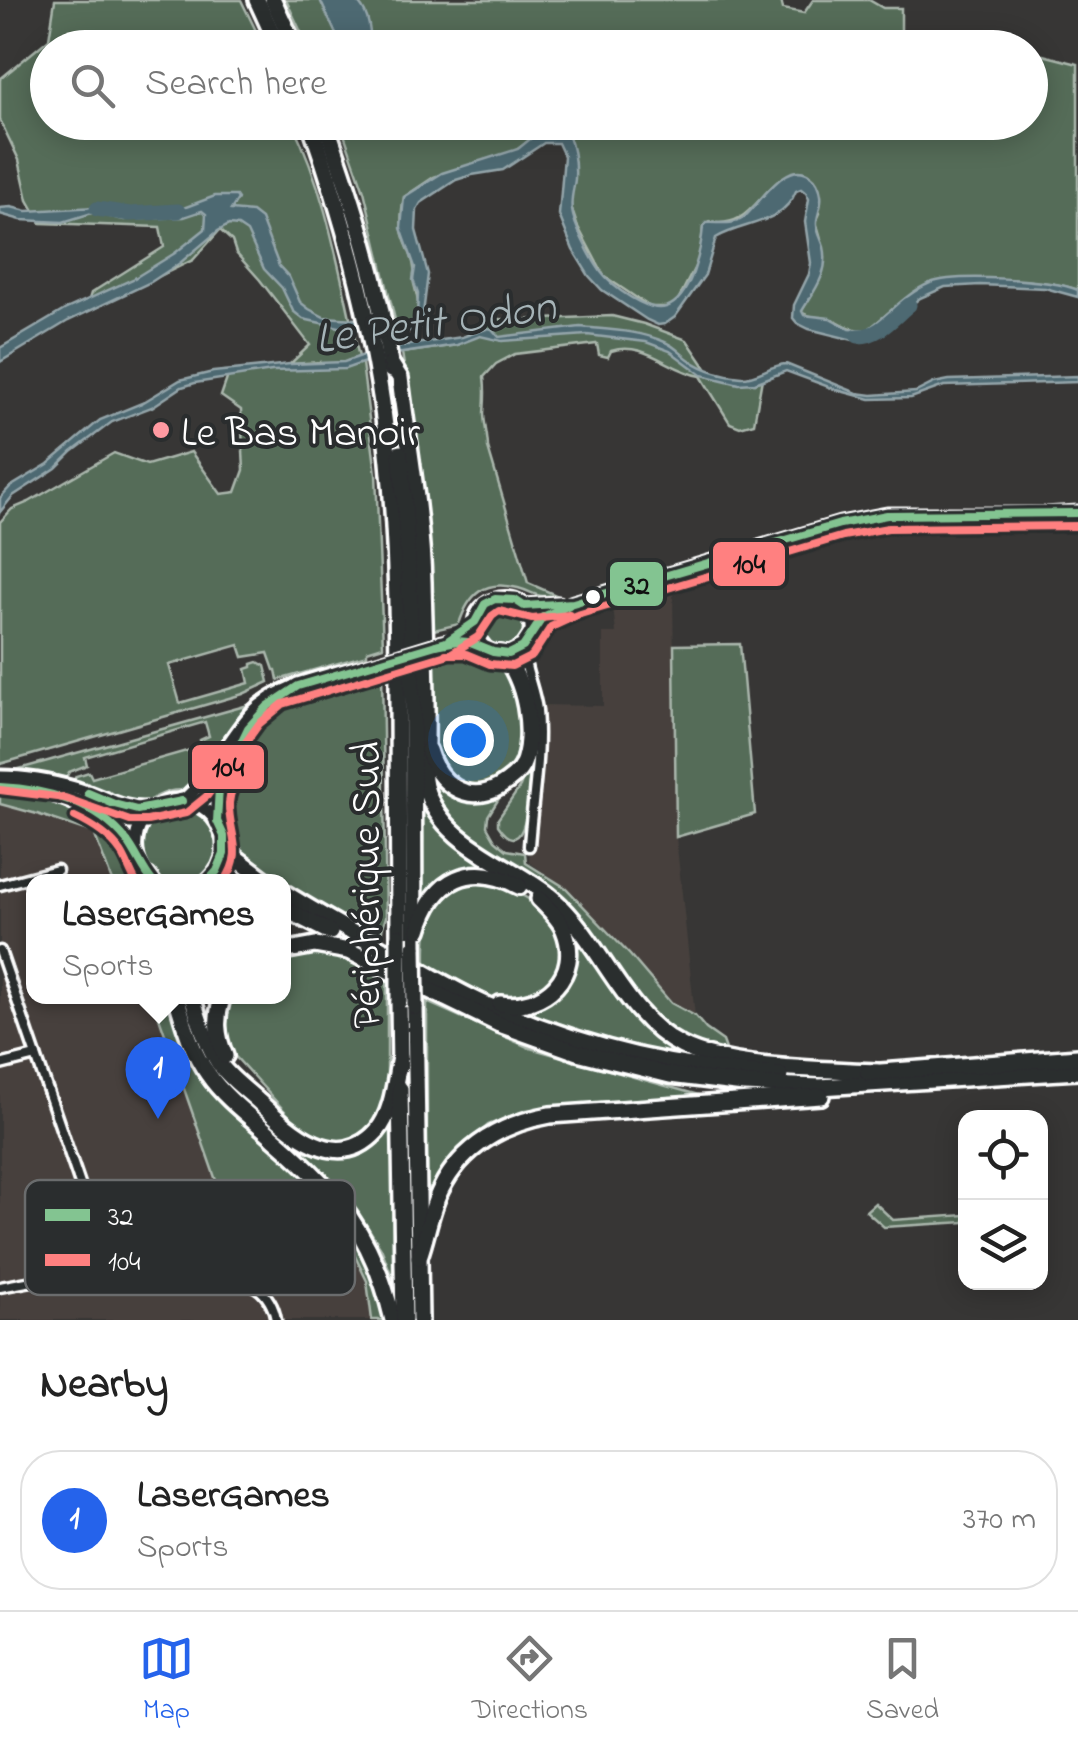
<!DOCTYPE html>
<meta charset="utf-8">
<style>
:root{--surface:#fff;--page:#f6f6f6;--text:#222;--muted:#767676;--line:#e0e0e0;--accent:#2563eb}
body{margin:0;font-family:"Indie Flower",sans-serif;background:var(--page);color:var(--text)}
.controls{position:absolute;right:30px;bottom:30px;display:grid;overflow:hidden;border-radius:20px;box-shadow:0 5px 25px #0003}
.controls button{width:90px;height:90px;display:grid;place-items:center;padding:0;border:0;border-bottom:2px solid var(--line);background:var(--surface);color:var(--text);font:50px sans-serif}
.you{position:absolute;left:468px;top:740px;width:35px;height:35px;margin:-25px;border:8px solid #fff;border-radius:50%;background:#1a73e8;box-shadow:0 0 0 15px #1a73e833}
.badge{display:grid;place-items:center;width:65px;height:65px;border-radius:50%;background:var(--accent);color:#fff;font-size:32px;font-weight:700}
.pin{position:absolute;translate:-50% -82px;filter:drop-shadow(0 2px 5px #0008)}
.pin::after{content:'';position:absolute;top:52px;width:35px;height:30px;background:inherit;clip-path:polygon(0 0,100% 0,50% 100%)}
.popup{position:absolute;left:26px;top:874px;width:265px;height:130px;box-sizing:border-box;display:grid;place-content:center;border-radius:20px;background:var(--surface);filter:drop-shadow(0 2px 8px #0005);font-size:32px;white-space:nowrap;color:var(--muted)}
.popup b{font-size:38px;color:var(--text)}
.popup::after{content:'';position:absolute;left:50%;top:100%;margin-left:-20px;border:20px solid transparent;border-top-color:var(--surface)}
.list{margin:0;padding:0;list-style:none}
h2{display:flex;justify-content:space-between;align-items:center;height:130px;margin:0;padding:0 40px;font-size:42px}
h2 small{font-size:32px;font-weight:400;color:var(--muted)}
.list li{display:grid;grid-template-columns:65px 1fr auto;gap:30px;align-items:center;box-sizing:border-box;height:140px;margin:0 20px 20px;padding:0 20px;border:2px solid var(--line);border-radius:40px}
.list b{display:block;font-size:38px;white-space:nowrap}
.list p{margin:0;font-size:32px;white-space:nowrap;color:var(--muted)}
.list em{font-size:32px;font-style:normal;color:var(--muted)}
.icon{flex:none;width:55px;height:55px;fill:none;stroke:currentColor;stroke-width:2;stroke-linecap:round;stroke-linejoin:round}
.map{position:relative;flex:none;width:1078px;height:1320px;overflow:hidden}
.search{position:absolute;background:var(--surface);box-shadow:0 5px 25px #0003;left:30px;right:30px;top:30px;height:110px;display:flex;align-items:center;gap:25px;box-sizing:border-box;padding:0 35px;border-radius:55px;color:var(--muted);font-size:38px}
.sheet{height:290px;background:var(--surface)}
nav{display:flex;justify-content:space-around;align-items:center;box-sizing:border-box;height:140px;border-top:2px solid var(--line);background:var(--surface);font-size:28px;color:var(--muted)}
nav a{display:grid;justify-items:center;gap:5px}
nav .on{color:var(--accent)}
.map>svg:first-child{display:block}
</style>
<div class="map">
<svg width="1078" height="1320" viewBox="0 0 1078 1320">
<rect width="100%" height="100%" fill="#373635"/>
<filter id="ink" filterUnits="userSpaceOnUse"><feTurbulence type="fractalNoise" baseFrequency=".01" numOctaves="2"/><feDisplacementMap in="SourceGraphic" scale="20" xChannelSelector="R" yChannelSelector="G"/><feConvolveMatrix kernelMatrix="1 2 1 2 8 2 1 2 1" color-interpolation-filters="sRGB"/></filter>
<g filter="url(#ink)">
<!-- built -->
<g fill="#46413d">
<polygon points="673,589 676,837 695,1016 671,1003 630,955 566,888 529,862 540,705 603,706 603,633 616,633 613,607"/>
<polygon points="0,804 37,814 95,834 112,881 33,882 33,996 152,997 219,1192 293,1181 352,1250 367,1281 372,1320 0,1320"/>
</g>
<!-- green -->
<g fill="#546c59" stroke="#aab6ac" stroke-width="2.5">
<path d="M55 0H241L264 47 48 48V122L292 123C328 195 340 278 359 357L350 360 362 363 376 474 383 646 367 651V655L278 680 276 670H274L268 653 243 657 239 645 169 665 180 703 249 683 246 669 252 667V664L258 662 265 666 269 682 243 694 0 764V522L12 509 29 502 114 453 147 465 191 452 221 494 236 492 244 470 241 410 221 396 229 373 321 362 290 364 310 345 260 280 236 253 232 241 220 230 193 260 85 312 91 293 164 247 160 227 41 223 28 200 19 160 0 120V79L49 39Z"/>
<polygon points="286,0 781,0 783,9 804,13 813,0 869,0 883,8 901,8 901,33 960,40 1015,41 1014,48 308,47"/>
<path d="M1031 52 1078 64V290C1046 277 946 275 916 292 898 302 884 318 867 330 853 331 846 325 834 320 822 316 811 319 801 312 825 273 831 267 816 222L820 213 795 172C757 186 754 230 709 222L703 227 700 257 677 302 668 307H650L604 276 577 225 571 207 568 134C540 121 532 143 509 154L434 177 404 197C402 208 400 219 402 230 404 243 413 255 414 268 415 273 413 279 414 284 419 302 425 326 396 324L364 191 340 123 1030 122Z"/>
<path d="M612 316 644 324 687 340 712 377 755 383 762 379 754 423 740 427 730 423 701 376C669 371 645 340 611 351L608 357 599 355 597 344 515 354 496 364 484 377C486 391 485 400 484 413 484 424 488 436 488 448L528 583 556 595C533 598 537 593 518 588 484 579 469 594 459 624L434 630 424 491 402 353 457 345 470 332 496 319 521 320Z"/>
<circle cx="503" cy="625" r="21"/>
<polygon points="740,644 755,814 676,837 674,645"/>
<path d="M454 646C466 647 496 657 504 666 523 686 525 750 508 772 502 779 490 784 482 789 468 786 455 784 445 773 427 753 432 681 432 653Z"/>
<path d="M382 671 386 917 381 933C330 916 283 883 239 852 235 847 220 808 221 803 223 778 263 712 285 700 312 685 352 678 382 671Z"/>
<polygon points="252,704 255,707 213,760 205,755 200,740 209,736 205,722 85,757 87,765 69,772 66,778 12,771"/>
<path d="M197 748 201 759 208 767 186 791C167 787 156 799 139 804 126 807 90 789 76 783L74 780 76 776 89 772 92 778Z"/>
<path d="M529 762 531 764C530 778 529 872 498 825V819L520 787Z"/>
<path d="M437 782 503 792 488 816 487 826 495 840 507 850 525 853 526 863 566 888 630 955 671 1003 695 1016 706 1029 723 1041 727 1052C707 1047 687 1043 670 1030 626 994 606 937 564 898 517 855 461 850 433 785Z"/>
<path d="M0 793C41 795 97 811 122 846 130 858 130 872 140 881H112L94 833 37 814 0 804Z"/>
<path d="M422 795 506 871C465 872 455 865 424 895L421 893 423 838Z"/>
<circle cx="179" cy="845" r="38"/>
<path d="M474 882C513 883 565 911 560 957 559 964 558 974 553 979 547 987 536 993 528 1000L496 999 426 965C425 924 428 893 474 882Z"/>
<polygon points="563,918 678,1046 699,1063 611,1043 515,1011 567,976"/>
<path d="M307 953C336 955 362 961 387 978V1085L377 1121 355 1139 325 1142 302 1130 233 1054 226 1037V1012L234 997 283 996V959Z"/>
<path d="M152 997H167C178 1029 187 1059 207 1087 282 1164 364 1204 385 1320H372L367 1281 352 1250 293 1181 220 1192Z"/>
<path d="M181 997H188L221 1071 309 1151C348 1164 364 1156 389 1125L392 1127 393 1279 381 1248 357 1210 327 1176 234 1096 208 1066Z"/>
<polygon points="427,1002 530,1048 702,1096 610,1101 526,1110 488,1125 461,1150 434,1188 427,1187"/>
<polygon points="875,1203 893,1220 965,1215 965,1222 884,1227 866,1211"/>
</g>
<!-- water -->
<g fill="#4d6972" stroke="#94a5aa" stroke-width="2.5">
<path d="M320 0H355C369 11 371 31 370 47H342Z"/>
<path d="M546 129H557L568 134C574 149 576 163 575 179 574 189 570 199 572 210 574 226 591 258 601 272 612 287 648 313 666 307 691 299 701 249 703 227L706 223C717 222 733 226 743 218 758 206 786 157 810 175 816 179 820 187 821 195 823 206 816 215 817 225 817 232 822 240 824 247 830 272 814 291 802 311L804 315 830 318 850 329 867 330C888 315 906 293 930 283 956 273 1052 279 1078 290V297L1045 288 980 285 945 287 920 298 871 337 853 340 809 329 797 323 793 318 794 305 809 274 811 263 805 222 809 199 806 193 801 189 796 191C783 225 742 222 716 238L705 275 675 317 665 324 658 325 647 320 602 290 589 276 573 250 559 215 564 156 558 143H544L503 170 472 175 456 180 421 203 417 210 416 230 428 274 422 322 420 327 411 331 348 329 303 319 293 311 282 288 264 269 247 232 238 226 229 225 218 231 180 263 151 282 68 321 0 362V348L66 309 133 279 175 253 205 229 206 214 202 211 184 217 124 220 92 213 63 222 21 220 0 214V208L11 207 27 211 96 207 129 215 178 210 215 196H236L238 199 231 210 252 212 261 219 279 266 289 277 300 302 309 309 324 317 387 321 405 324 412 322 417 316 418 294 413 280 415 267 401 228 404 197 442 173 518 149 535 135Z"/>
<path d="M580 327C609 330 638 330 665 342 675 346 681 354 690 360 704 370 725 376 742 377 758 377 770 365 786 364L857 393 872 395 916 392 934 383 949 380 1078 376V382L944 386 911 398 870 399 837 390 786 371 755 383 739 384 702 375 670 351 646 342 587 335 502 341 480 336 457 345 382 356 345 369 272 371 195 383 182 387 152 407 112 422 72 452 56 468 13 496 0 512V498L10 487 48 464 100 420 142 403 180 380 213 372 290 364 344 362 381 349 462 337 489 328 492 329 499 337Z"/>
</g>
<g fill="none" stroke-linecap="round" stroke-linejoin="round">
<!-- river -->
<g stroke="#4d6972" stroke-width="15">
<polyline points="97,209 130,214 178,211"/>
<path d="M858 336C879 337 894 317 909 305"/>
</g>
<!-- street casing -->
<g stroke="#fff" stroke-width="15">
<g id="street">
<path d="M523 647C524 669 534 688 537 710 541 754 532 801 529 846"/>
<polyline points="0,885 57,870"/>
<polyline points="0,951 106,1260"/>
<polyline points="0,1065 36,1056"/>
<path d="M106 1260C117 1268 127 1278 140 1281 151 1283 162 1279 172 1278 211 1270 222 1263 256 1287 267 1294 274 1307 276 1320"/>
<polyline points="0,1287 91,1270 106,1260"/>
</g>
</g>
<!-- secondary casing -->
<g stroke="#fff" stroke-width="19">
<g id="secondary">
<polyline points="524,606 559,604"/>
<polyline points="442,643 457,641 468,642 493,652 509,654 523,647 543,617 573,603 840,524 887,515 1044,515 1078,513"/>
<path d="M485 648C445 602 535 572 531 632"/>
<path d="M0 777C26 777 53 782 78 789 104 797 125 813 153 808"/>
<path d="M0 787C51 787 107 809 136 853"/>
<path d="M182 801C212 777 226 742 251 714 279 683 328 677 367 666"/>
<polyline points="217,821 219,788 255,720"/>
<path d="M153 882C140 871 134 857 136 840 137 829 143 819 151 812 194 774 254 839 207 882"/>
</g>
</g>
<!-- highway casing -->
<g stroke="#fff" stroke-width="22">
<g id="highway">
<polyline points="257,0 279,48"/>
<polyline points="273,0 295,48"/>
<path d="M310 122C342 214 368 307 382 403 396 501 398 600 398 699 398 778 399 857 399 936"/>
<path d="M325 122C354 203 380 286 391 370"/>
<path d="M391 364 400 378C408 446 421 513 423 582 424 634 427 688 426 741 426 756 421 772 425 786 441 846 511 863 553 899 602 942 622 1015 682 1046 730 1070 823 1069 877 1072"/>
<path d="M400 453C416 617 413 783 414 948"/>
<path d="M428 750C437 782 466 806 499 787 507 782 518 774 522 766 536 736 525 675 501 654"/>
<polyline points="224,836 235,857 268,882"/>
<polyline points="148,877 152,882"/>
<path d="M283 892C318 914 353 933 389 953 423 971 456 992 491 1007 582 1047 681 1071 780 1075"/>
<polyline points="283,908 330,932"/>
<path d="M419 930C434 878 471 861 519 886"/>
<polyline points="283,951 315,945 349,951 499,1024 577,1052 670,1075 744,1084 820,1087 1078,1071"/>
<path d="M176 996C184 1023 191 1051 208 1074 225 1099 252 1118 274 1138 339 1194 373 1235 393 1320"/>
<path d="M192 996C198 1018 206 1043 218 1062 228 1077 244 1088 257 1100 288 1129 336 1176 377 1131 393 1112 395 1081 400 1057"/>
<path d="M223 996C215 1018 216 1035 225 1056"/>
<polyline points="399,1001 400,1066"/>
<path d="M500 1004C545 1010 582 975 564 930 559 918 548 908 539 899"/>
<polyline points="415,1007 420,1320"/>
<polyline points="868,1073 1078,1057"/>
<polyline points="400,1089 404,1320"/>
<path d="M419 1257C427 1235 430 1210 441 1189 462 1146 504 1123 550 1115L821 1096"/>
</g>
</g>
<!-- street -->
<use href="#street" stroke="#2a2d2e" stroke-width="8"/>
<!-- secondary -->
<use href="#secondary" stroke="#2a2d2e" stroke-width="11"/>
<!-- highway -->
<use href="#highway" stroke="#2a2d2e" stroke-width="15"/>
<!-- secondary-bridge casing -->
<g stroke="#fff" stroke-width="19" stroke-linecap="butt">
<polyline id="secondary-bridge" points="367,666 442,643"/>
</g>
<!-- highway-bridge casing -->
<g stroke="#fff" stroke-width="22" stroke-linecap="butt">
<g id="highway-bridge">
<polyline points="414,948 415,1007"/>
<polyline points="399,1001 399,936"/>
</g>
</g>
<!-- secondary-bridge -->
<use href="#secondary-bridge" stroke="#2a2d2e" stroke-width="11"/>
<!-- highway-bridge -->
<use href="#highway-bridge" stroke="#2a2d2e" stroke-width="15"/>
<!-- bus-1 casing -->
<g stroke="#2a2d2e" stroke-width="15">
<g id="bus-1">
<polyline points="436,645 457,641 468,642 493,652 509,654 523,647 543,617 569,605"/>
<path d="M0 787C47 789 97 803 127 841 137 854 142 869 153 882"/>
<polyline points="88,793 114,804 137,810 182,801"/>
<polyline points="207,882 217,871 224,854 224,836 217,821 219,788 248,728 268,706 298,686 446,642 475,622 485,604 495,599 515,600 524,606 573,603 840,524 887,515 1078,513"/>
</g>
</g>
<!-- bus-2 casing -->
<g stroke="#2a2d2e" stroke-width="15">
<g id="bus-2">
<polyline points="452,653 478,637 492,616 499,611 532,619 569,615"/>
<polyline points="446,654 466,654 490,664 512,666 532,656 551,627 577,615 843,536 888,528 1078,526"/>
<polyline points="0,790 65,798 130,821 147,821 186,813 207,796 259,724 283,704 446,655"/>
<path d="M75 817C92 825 110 836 121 852 127 861 130 872 136 882"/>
<path d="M224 882C246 851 228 834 229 803 230 789 238 777 244 765"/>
</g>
</g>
<!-- bus-1 -->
<use href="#bus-1" stroke="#83c491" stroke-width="8"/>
<!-- bus-2 -->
<use href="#bus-2" stroke="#ff8080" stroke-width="8"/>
</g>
</g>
<!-- markers -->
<circle fill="#ff9aa2" stroke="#2a2d2e" stroke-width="4" cx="161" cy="430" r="10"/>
<circle fill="#fff" stroke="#2a2d2e" stroke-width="4" cx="593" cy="597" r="9"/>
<g text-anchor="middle" stroke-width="8" stroke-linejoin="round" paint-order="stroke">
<!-- poi labels -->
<g font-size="42" fill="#fff" stroke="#2a2d2e" text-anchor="start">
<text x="181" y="445">Le Bas Manoir</text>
</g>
<!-- street labels -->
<g font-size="42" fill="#fff" stroke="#2a2d2e">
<text transform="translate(364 885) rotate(-90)" y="15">Périphérique Sud</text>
</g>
<!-- water labels -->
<g font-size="45" font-style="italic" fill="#a6b4b8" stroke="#2a2d2e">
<text transform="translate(435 320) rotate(-8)" y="16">Le Petit Odon</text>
</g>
</g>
<!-- legend -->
<rect x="25" y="1180" width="330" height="115" rx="15" fill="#2a2d2e" stroke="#6a6c6d" stroke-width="2.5"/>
<rect x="45" y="1209" width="45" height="12" fill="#83c491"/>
<rect x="45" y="1254" width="45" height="12" fill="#ff8080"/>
<g font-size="28" fill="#fff">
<text x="108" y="1225">32</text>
<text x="108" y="1270">104</text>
</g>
<g stroke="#2a2d2e" stroke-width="4">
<rect x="711" y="540" width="76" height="48" rx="10" fill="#ff8080"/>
<rect x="608" y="560" width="57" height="48" rx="10" fill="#83c491"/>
<rect x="190" y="743" width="76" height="48" rx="10" fill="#ff8080"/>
</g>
<g font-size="28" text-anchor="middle" font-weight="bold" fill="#111">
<text x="749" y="573">104</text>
<text x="637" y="594">32</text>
<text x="228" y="776">104</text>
</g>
</svg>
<div class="controls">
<button><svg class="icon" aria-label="locate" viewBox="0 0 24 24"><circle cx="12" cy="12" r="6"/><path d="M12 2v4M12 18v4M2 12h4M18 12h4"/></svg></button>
<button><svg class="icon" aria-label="layers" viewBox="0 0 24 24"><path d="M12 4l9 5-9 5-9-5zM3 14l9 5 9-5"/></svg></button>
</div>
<div class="you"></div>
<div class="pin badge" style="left:158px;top:1119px">1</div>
<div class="popup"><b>LaserGames</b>Sports</div>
<div class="search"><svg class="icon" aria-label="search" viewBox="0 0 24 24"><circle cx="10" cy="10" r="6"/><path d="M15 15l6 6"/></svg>Search here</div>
</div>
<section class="sheet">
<h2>Nearby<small></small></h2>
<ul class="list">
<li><span class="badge">1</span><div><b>LaserGames</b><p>Sports</p></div><em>370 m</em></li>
</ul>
</section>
<nav>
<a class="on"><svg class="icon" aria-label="map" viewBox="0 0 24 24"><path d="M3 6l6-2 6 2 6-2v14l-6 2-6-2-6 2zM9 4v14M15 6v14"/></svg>Map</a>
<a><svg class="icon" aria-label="directions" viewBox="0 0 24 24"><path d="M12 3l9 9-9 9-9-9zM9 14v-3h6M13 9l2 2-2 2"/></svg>Directions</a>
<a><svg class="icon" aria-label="saved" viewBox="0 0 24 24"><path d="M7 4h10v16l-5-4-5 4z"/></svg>Saved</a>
</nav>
